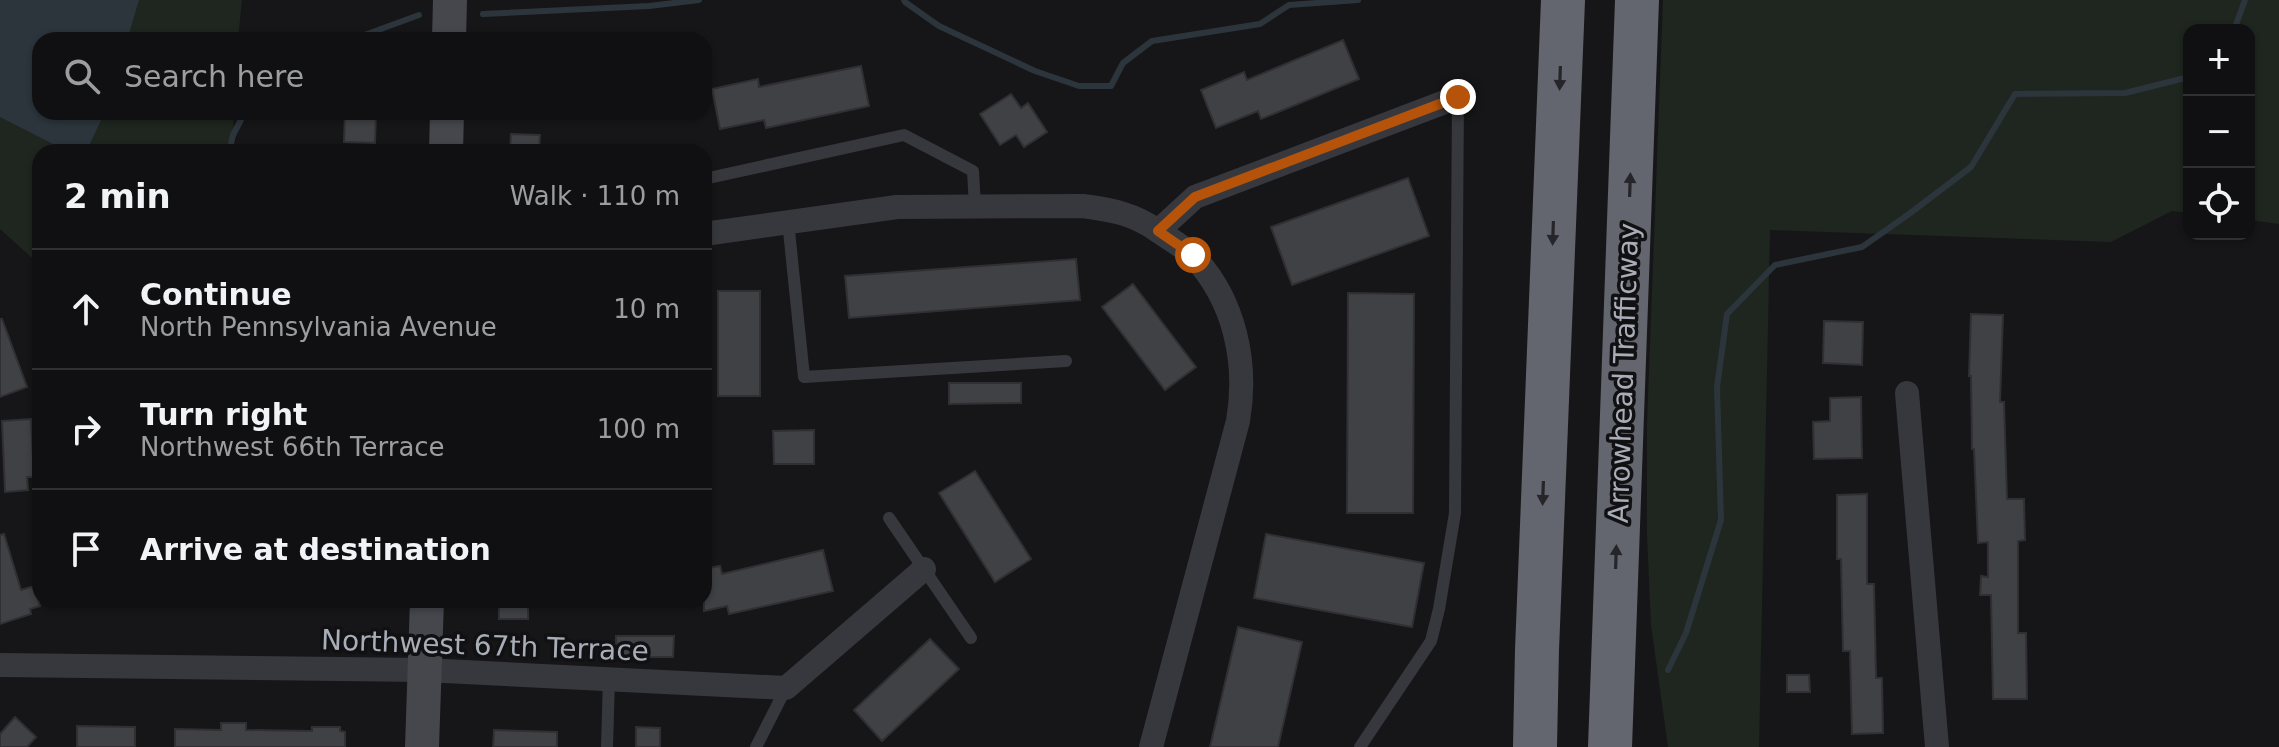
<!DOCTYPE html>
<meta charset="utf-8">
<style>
:root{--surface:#101012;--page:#1e1e20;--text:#f1f3f6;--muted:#9c9d9f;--line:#303032}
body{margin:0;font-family:"DejaVu Sans",sans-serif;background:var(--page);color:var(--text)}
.controls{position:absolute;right:24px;top:24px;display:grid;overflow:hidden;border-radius:16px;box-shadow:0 2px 6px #0004}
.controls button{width:72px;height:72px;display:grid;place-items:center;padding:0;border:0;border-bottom:2px solid var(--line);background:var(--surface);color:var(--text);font:40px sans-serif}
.stop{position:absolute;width:24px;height:24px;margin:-18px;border:6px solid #b45309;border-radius:50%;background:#fff}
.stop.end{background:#b45309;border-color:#fff;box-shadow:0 2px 8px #0008}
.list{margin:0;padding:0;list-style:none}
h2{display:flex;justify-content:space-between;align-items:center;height:104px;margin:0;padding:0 32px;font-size:34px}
h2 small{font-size:26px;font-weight:400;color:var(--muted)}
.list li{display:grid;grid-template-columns:52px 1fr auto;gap:24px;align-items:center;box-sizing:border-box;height:120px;padding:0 32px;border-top:2px solid var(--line)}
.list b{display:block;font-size:30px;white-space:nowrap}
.list p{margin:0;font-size:26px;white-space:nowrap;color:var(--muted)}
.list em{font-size:26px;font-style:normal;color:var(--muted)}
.icon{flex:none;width:44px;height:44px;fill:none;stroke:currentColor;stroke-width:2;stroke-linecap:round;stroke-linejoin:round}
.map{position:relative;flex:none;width:2279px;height:747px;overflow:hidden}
.search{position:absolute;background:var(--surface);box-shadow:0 2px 6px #0004;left:32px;top:32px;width:680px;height:88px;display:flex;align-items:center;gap:20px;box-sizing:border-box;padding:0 28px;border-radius:24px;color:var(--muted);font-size:30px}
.panel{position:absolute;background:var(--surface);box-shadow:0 2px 6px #0004;left:32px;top:144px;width:680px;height:464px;border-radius:24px}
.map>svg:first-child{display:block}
</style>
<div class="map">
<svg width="2279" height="747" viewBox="0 0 2279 747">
<rect width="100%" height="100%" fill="#161618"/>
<!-- green -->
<g fill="#1e261f">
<polygon points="0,0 242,0 238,40 40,40 40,112 234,112 232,152 40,152 40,265 0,229"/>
<polygon points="1663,0 2279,0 2279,224 2249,220 2249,30 2189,30 2189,213 2172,211 2111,242 1770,230 1759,747 1668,747 1651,625 1647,535 1647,424"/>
</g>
<!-- water -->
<polygon fill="#2c353c" points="0,0 139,0 127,40 40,40 40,112 105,112 86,152 63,152 51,143 0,117"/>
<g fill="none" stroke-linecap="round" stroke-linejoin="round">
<!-- stream -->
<g stroke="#2c353c" stroke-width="6">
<polyline points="904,0 905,2 939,26 1035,71 1079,86 1111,86 1123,63 1152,41 1260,24 1289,5 1358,0"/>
<polyline points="483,14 649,6 699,0"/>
<polyline points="2234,30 2245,0"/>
<polyline points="351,40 419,15"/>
<polyline points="229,152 233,135 245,112"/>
<polyline points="1668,670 1686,633 1721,520 1717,387 1727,314 1775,265 1862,247 1909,214 1971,167 2015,94 2125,93 2189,77"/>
</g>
</g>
<!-- building -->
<g fill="#404145" stroke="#303034" stroke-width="2">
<polygon points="1343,40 1359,79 1261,119 1258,111 1216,128 1201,90 1244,72 1247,80"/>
<polygon points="861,66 869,106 766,128 764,120 720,129 712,89 758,79 759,87"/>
<polygon points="1011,94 1021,108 1028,103 1047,132 1024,147 1016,135 1000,145 980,114"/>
<polygon points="345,112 376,112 375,143 344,142"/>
<polygon points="511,134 540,135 539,152 510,152"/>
<polygon points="1408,178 1429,236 1292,285 1271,227"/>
<polygon points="1076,259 1080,300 849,318 845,276"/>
<polygon points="1133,284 1196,367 1165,390 1102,307"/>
<rect x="718" y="291" width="42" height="105"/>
<polygon points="1348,293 1414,294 1413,513 1347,513"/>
<polygon points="1971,314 2003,315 2000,402 2004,402 2007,499 2024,499 2025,540 2018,541 2018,633 2026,633 2027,699 1993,699 1991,595 1980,595 1981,576 1988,577 1988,542 1978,543 1974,449 1972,449 1971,376 1969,376"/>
<polygon points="0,319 2,319 27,387 0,397"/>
<polygon points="1824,321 1863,322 1862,365 1823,363"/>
<polygon points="949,383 1021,383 1021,403 949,404"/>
<polygon points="1861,397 1862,458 1814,459 1813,422 1830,421 1830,398"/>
<polygon points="31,419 34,477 27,477 28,490 5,492 2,421"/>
<polygon points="814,430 814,464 774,464 773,431"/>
<polygon points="975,471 1031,559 995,582 939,493"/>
<polygon points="1867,494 1867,584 1874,584 1876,678 1882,678 1883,733 1852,734 1850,651 1843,651 1841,559 1837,559 1837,495"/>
<polygon points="4,534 21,590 34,586 40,606 30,609 31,614 0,624 0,535"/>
<polygon points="1266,534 1424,563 1412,627 1254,598"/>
<polygon points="823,550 833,591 729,614 727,606 704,611 704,569 720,566 722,574"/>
<rect x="499" y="600" width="29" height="19"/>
<polygon points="1238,627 1302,642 1278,747 1210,747"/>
<polygon points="616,636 674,636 673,657 616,657"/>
<polygon points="930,639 959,669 882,741 854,710"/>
<polygon points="1787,675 1809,675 1810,692 1787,692"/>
<polygon points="15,717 36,737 27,747 0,747 0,734"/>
<polygon points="221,723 246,723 246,730 312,731 312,727 340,727 340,731 345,732 345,747 175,747 175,729 221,730"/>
<polygon points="77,726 135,727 135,747 77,747"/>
<polygon points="636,727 660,728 660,747 636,747"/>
<polygon points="494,730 557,732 557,747 493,747"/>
</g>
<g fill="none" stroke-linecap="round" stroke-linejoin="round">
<!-- lane -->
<g stroke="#37383d" stroke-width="12">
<polyline points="704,179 904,135 973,171 975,207"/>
<polyline points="788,221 804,377 1066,361"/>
<polyline points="889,518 971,638"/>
<polyline points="607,747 609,678"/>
<polyline points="756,747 786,688"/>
<polyline points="1360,747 1431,641 1439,609 1455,513 1458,97"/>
</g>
<!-- street -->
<g stroke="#37383d" stroke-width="24">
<path d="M704 234 897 207 1083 206C1113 210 1134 214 1158 231L1195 197 1458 97"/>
<polyline points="1907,393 1937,747"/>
<polyline points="0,665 424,670 786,688 924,569"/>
<path d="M1151 747 1238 421C1248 363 1235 301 1194 257 1184 247 1170 239 1158 231"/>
</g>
<!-- secondary -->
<g stroke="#45474d" stroke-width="34">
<polyline points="449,40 450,0"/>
<polyline points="446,152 447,112"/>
<polyline points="422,747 427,600"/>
</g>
<!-- highway -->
<g stroke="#63666e" stroke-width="44">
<polyline points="1535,747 1537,650 1563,0"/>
<polyline points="1610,747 1637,0"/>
</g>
</g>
<!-- one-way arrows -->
<defs><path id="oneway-solid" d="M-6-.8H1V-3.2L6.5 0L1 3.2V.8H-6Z" transform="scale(2)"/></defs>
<g fill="#26262a">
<use href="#oneway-solid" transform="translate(1560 78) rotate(92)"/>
<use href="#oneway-solid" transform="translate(1630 185) rotate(-88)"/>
<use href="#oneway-solid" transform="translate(1553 233) rotate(92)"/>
<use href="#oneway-solid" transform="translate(1543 493) rotate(92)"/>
<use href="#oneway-solid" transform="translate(1616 557) rotate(-88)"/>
</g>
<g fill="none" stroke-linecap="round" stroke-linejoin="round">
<!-- route -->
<polyline stroke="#b45309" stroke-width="10" points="1193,255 1158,231 1195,197 1458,97"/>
</g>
<g text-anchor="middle" stroke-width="7" stroke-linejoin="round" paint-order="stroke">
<!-- street labels -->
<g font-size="28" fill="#a8adb8" stroke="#111113">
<text transform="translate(1623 373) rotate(-88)" y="10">Arrowhead Trafficway</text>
<text transform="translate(485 645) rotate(2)" y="10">Northwest 67th Terrace</text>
</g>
</g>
</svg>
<div class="controls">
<button>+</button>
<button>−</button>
<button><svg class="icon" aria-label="locate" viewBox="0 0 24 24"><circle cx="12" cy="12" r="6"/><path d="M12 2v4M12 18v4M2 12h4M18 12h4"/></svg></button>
</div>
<div class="stop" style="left:1193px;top:255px"></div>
<div class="stop end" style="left:1458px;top:97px"></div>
<div class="search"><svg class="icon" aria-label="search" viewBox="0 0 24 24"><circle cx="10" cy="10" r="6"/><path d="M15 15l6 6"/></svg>Search here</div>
<section class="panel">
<h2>2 min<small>Walk · 110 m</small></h2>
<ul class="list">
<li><svg class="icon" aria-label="ahead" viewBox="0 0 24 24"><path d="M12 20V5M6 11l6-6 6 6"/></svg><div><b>Continue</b><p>North Pennsylvania Avenue</p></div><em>10 m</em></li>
<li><svg class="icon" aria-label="right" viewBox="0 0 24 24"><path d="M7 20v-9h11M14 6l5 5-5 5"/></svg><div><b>Turn right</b><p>Northwest 66th Terrace</p></div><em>100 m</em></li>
<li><svg class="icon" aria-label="arrive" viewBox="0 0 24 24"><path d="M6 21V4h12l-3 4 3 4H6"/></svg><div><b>Arrive at destination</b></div></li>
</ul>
</section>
</div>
